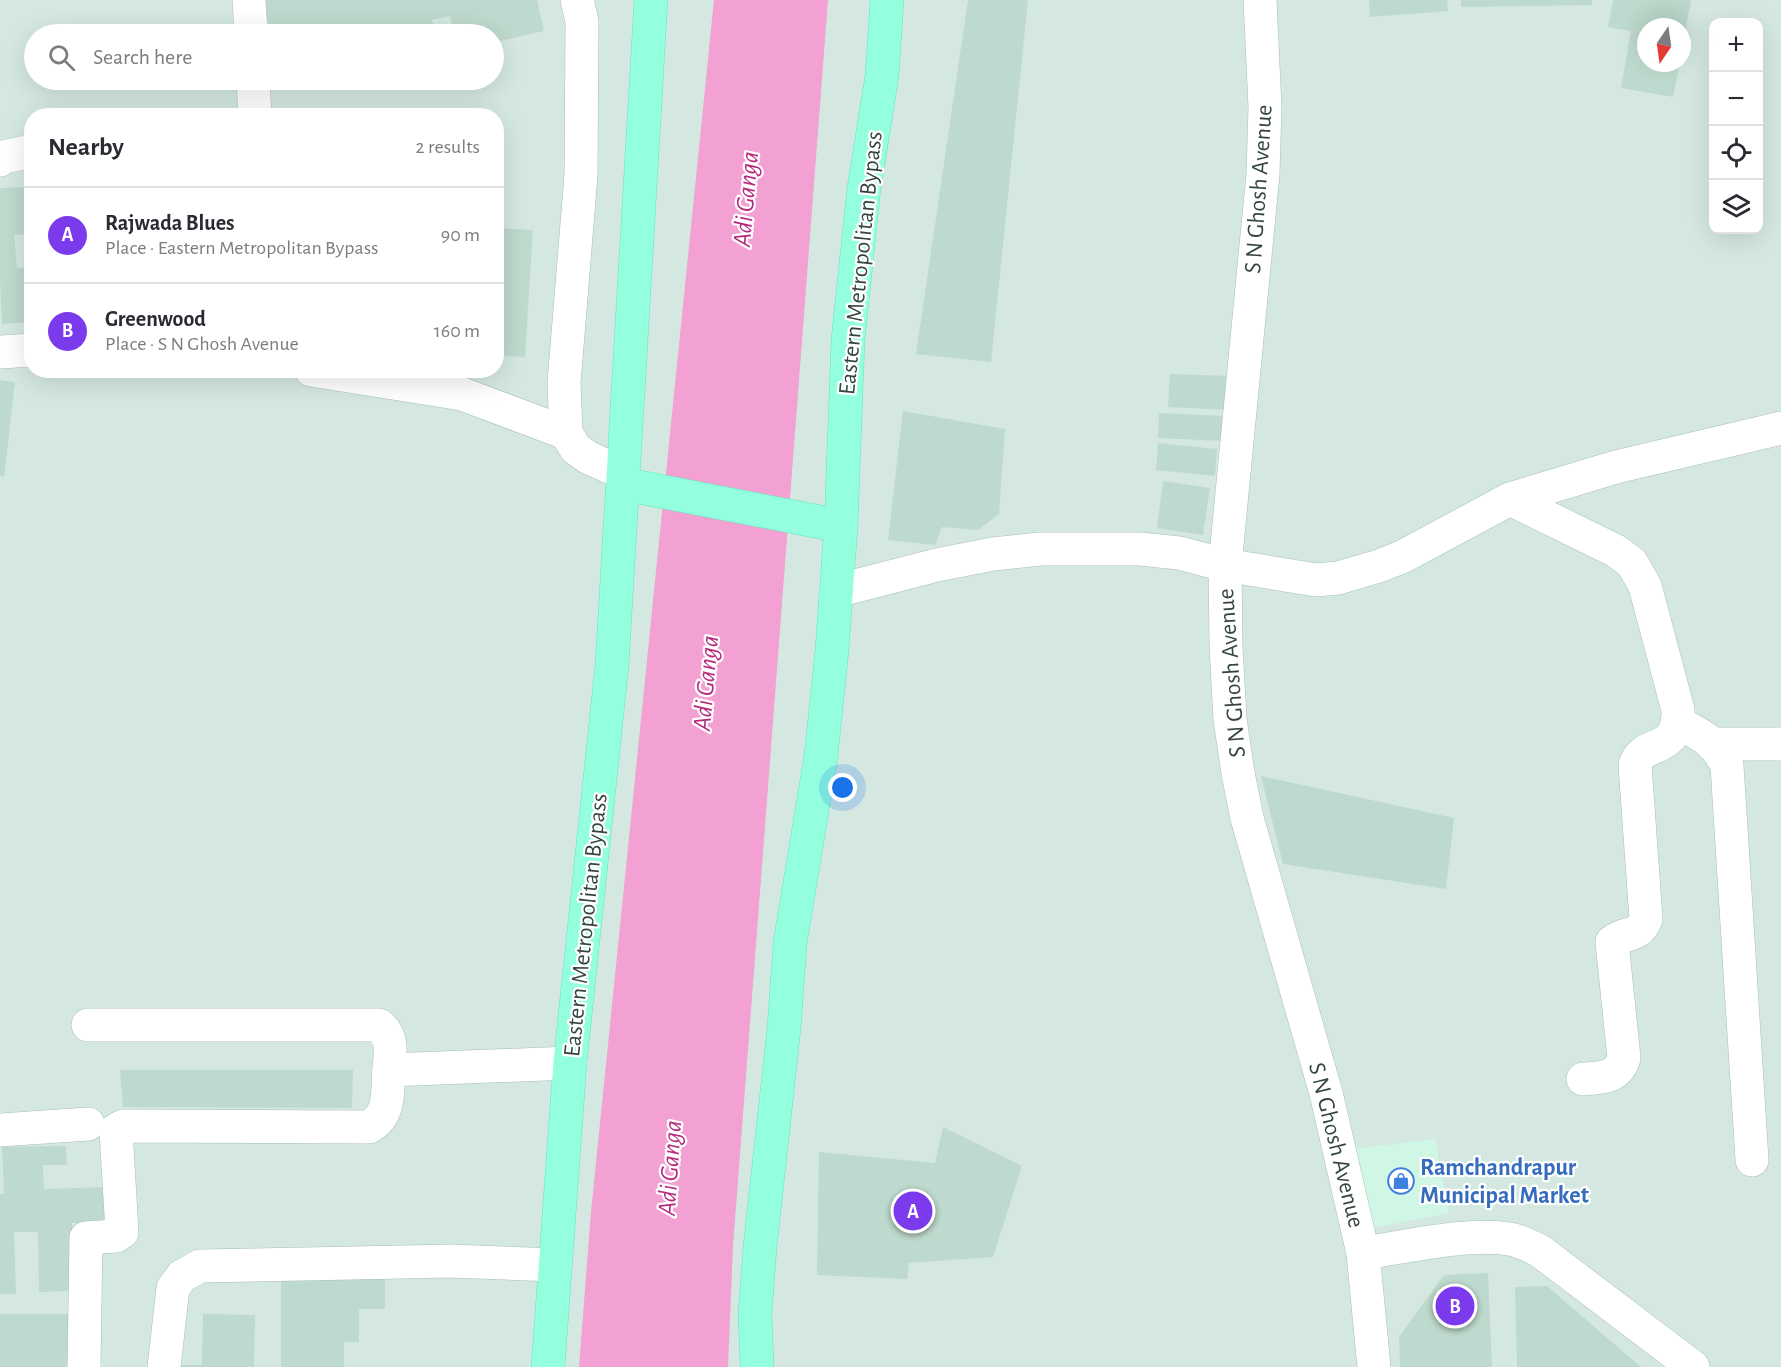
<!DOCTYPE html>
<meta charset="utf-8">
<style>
:root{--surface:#fff;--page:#f2f2f3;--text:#2b2b33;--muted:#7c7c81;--line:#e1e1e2;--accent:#7c3aed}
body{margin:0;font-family:"Alegreya Sans",sans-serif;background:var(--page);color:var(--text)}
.controls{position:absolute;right:18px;top:18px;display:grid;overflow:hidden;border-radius:12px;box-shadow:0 6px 24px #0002}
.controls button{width:54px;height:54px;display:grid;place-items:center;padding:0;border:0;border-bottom:2px solid var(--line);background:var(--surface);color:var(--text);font:30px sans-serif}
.compass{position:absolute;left:1637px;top:18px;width:54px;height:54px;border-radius:50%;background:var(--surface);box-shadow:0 6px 24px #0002;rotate:193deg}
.you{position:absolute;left:843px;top:788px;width:21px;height:21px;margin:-15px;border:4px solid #fff;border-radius:50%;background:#1a73e8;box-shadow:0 0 0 9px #1a73e833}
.badge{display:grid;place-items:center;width:39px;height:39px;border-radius:50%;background:var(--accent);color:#fff;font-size:20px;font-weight:700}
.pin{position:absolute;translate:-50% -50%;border:3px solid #fff;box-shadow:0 2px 6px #0006}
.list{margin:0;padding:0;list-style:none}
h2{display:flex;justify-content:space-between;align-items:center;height:78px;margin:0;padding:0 24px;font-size:26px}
h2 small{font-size:20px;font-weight:400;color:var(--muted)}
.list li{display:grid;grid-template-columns:39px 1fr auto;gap:18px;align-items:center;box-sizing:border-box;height:96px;padding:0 24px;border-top:2px solid var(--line)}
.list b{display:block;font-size:22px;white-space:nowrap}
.list p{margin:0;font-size:20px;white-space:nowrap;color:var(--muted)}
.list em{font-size:20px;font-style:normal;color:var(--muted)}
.icon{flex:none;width:33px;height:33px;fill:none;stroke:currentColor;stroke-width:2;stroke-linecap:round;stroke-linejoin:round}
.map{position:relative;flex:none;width:1781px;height:1367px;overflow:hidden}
.search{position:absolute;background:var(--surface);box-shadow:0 6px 24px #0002;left:24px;top:24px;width:480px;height:66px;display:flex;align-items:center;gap:15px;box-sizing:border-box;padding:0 21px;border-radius:33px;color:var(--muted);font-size:22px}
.panel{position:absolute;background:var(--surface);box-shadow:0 6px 24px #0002;left:24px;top:108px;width:480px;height:270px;border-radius:24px}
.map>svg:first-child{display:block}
</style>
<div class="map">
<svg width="1781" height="1367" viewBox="0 0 1781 1367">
<rect width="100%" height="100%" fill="#e6f3ef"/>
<!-- residential -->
<path fill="#d4e8e1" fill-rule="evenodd" d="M0 0H1781V1367H0ZM1714 22H1758V230H1714ZM1646 27H1682V63H1646ZM34 34H494V80H34ZM32 116H496V370H32Z"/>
<!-- commercial -->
<polygon fill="#d0f6e5" points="1435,1139 1449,1213 1368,1229 1353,1149"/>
<!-- water -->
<polygon fill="#f3a0d2" points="714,0 828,0 733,1246 728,1367 579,1367 591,1212"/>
<!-- building -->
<g fill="#bed9cd">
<polygon points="263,0 537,0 544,31 494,42 494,34 454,34 450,16 432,20 436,34 404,34 402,25 390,28 391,34 356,34 356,32 345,34 271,34"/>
<polygon points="968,0 1028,0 991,362 916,354"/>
<polygon points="1369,0 1447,0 1448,11 1370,17"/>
<polygon points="1461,0 1592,0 1592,5 1461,7"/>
<polygon points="1613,0 1691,0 1683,44 1682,27 1646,27 1646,63 1680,63 1673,97 1621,88 1631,31 1608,27"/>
<polygon points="281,80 306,80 283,86"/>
<polygon points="32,187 32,234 14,235 17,268 32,267 32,322 2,324 0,281 0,188"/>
<polygon points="496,228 533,230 525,357 496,355"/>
<polygon points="1170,374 1231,376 1230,410 1168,407"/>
<polygon points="0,380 15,382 4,477 0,476"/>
<polygon points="903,411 1005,429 999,514 978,530 942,527 935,545 888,540"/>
<polygon points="1159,413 1226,416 1225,441 1158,438"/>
<polygon points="1158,443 1217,449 1215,476 1156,470"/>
<polygon points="1163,481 1210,488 1203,535 1157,528"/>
<polygon points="1261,776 1454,818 1446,889 1283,864"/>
<polygon points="120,1070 353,1070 352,1108 123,1107"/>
<polygon points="943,1127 1022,1166 993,1257 909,1263 907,1279 817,1275 819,1152 935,1163"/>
<polygon points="66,1146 67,1165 43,1165 44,1189 110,1187 111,1222 72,1223 74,1291 39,1292 38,1232 14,1232 16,1294 0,1294 0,1194 4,1194 2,1147"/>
<polygon points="281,1266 385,1268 385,1309 359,1309 359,1342 344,1342 344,1367 281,1367"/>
<polygon points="1488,1273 1492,1367 1400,1367 1399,1337 1444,1275"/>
<polygon points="1547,1286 1641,1367 1517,1367 1515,1287"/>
<rect x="0" y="1314" width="76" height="53"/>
<polygon points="203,1314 255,1315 254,1367 177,1367 177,1365 202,1365"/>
</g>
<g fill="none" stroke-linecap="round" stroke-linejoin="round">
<!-- minor casing -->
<g stroke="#a8bfb7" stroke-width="34">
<g id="minor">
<polyline points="249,0 251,34"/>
<polyline points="577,0 582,21 581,175 564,383 566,433 576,449 589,458 623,473"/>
<polyline points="1260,0 1265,107 1263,174 1225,565 1226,647 1230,719 1238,773 1247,818 1326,1093 1363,1253 1374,1367"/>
<polyline points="253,80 255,116"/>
<polyline points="0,160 4,157 32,151"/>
<polyline points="0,352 32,350"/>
<polyline points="311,370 462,394 566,433"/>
<path d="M1510 499 1616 551 1632 563 1645 586 1678 710C1679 756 1643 738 1635 765L1646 919C1638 939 1625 931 1612 942L1624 1058C1618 1078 1602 1078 1583 1079"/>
<polyline points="836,591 937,565 993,554 1040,549 1140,549 1179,553 1225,565 1316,580 1338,578 1379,566 1402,557 1510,499 1616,467 1781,428"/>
<path d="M1678 723C1702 735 1716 742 1727 766L1752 1160"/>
<polyline points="1712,744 1781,744"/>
<path d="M88 1025H379C394 1037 390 1053 389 1070"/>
<polyline points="0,1130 88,1124"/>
<path d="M1363 1253C1405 1247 1469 1232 1510 1239 1521 1241 1530 1246 1540 1251L1693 1367"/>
<path d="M84 1367 86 1238 116 1236 122 1232 116 1130 123 1126 369 1127C391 1115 387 1092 389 1070L570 1063"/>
<polyline points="164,1367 173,1288 182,1276 200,1266 451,1261 555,1265"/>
</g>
</g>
<!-- primary casing -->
<g stroke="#5fe8bc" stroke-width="34">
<g id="primary">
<polyline points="623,484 841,526"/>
<polyline points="548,1367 570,1063 612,665 651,0"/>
<polyline points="757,1367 755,1314 760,1247 784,1028 790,943 821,756 832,650 841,526 848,340 864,188 882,76 887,0"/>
</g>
</g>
<!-- minor -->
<use href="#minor" stroke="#fff" stroke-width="33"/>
<!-- primary -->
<use href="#primary" stroke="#93ffde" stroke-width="33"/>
</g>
<!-- icons -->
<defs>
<g id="shop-ring" transform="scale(1.35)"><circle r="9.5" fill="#fff" stroke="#3f7fe0" stroke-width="1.5"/><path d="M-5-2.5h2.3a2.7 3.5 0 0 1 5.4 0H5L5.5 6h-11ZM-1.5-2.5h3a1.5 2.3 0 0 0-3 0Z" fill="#3f7fe0"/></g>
</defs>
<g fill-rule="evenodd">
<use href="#shop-ring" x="1401" y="1181"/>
</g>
<g text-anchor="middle" stroke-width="4.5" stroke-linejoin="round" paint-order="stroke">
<!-- street labels -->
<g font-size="24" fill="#35463f" stroke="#fff">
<text transform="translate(1258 189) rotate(-86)" y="8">S N Ghosh Avenue</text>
<text transform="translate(860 263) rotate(-84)" y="8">Eastern Metropolitan Bypass</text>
<text transform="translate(1231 673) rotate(-94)" y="8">S N Ghosh Avenue</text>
<text transform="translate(585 925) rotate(-84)" y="8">Eastern Metropolitan Bypass</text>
<text transform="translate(1337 1145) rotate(76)" y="8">S N Ghosh Avenue</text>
</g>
<!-- shop labels -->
<g font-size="24" font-weight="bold" fill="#366cbe" stroke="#fff" text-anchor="start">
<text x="1420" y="1175">Ramchandrapur<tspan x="1420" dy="28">Municipal Market</tspan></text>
</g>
<!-- water labels -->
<g font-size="26" font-style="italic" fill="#b62a7e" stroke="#fff">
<text transform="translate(745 199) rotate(-85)" y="9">Adi Ganga</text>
<text transform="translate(705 683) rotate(-85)" y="9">Adi Ganga</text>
<text transform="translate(669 1168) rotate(-86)" y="9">Adi Ganga</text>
</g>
</g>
</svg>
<div class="controls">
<button>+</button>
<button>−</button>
<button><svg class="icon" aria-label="locate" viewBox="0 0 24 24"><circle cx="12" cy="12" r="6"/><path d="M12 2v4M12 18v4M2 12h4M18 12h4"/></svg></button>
<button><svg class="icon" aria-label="layers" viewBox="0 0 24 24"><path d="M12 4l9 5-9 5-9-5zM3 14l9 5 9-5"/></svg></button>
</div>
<svg class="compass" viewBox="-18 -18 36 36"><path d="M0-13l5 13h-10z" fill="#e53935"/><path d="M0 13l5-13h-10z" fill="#7c7c81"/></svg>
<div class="you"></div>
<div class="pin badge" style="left:913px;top:1211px">A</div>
<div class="pin badge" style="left:1455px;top:1306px">B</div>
<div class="search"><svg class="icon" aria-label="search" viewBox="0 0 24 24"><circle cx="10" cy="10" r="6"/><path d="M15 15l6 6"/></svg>Search here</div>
<section class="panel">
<h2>Nearby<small>2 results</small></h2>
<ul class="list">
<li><span class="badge">A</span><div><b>Rajwada Blues</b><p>Place · Eastern Metropolitan Bypass</p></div><em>90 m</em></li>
<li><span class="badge">B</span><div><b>Greenwood</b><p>Place · S N Ghosh Avenue</p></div><em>160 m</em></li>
</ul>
</section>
</div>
